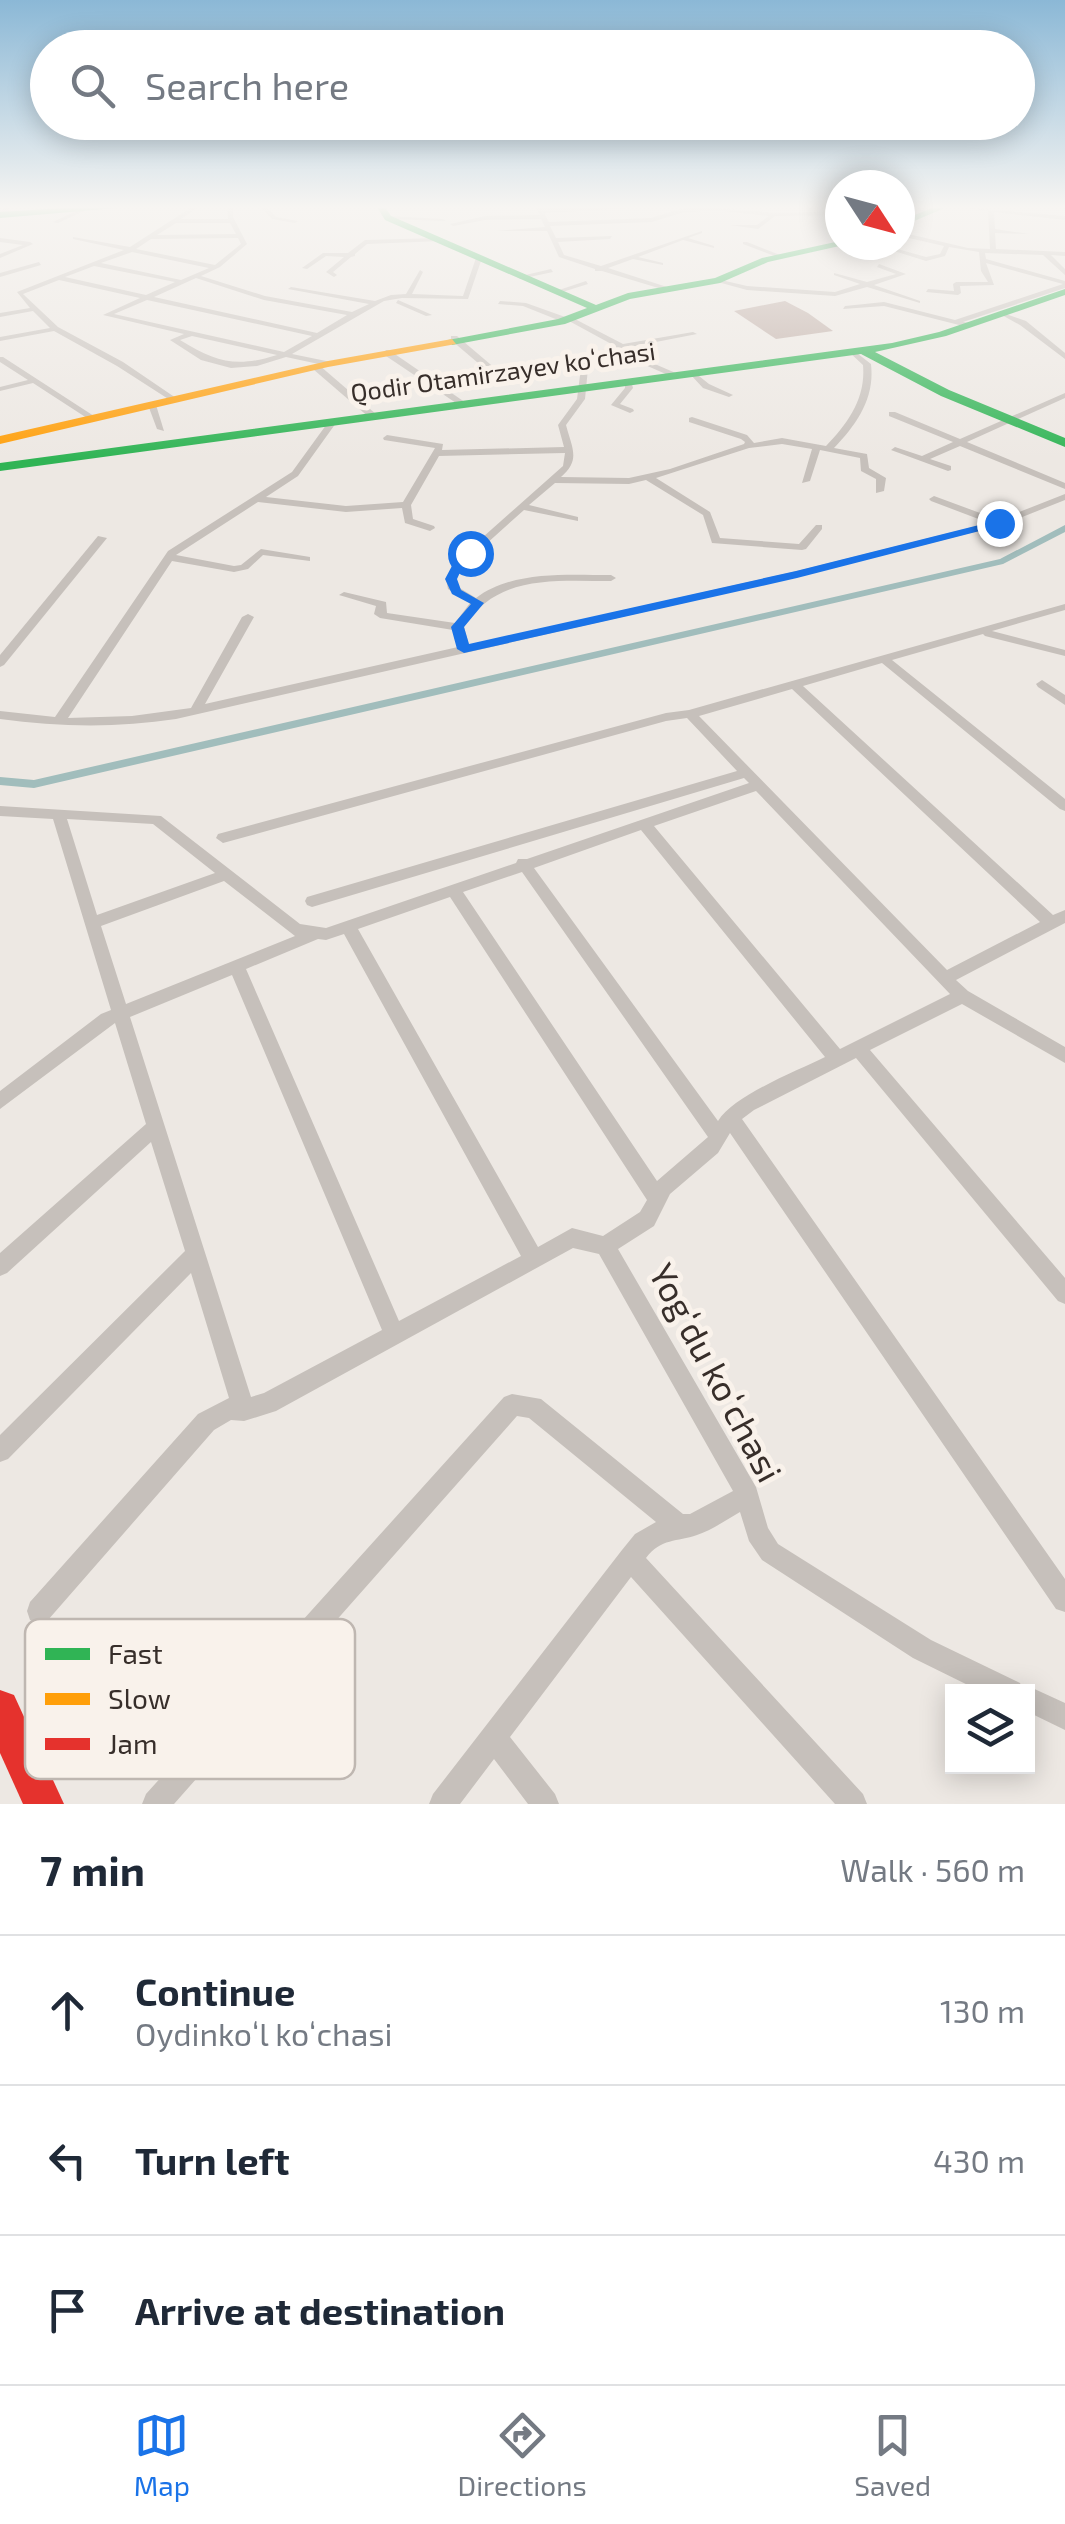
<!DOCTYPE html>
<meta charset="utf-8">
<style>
:root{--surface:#fff;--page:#f6f6f7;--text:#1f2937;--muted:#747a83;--line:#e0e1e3;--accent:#1a73e8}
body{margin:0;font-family:"Exo 2",sans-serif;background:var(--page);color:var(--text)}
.controls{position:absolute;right:30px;bottom:30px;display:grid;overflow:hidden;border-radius:0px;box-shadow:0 5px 25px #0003}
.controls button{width:90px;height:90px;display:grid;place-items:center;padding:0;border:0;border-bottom:2px solid var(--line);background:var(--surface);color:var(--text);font:50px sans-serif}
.compass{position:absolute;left:825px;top:170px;width:90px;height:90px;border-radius:50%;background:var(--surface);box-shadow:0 5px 25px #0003;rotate:126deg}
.stop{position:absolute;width:30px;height:30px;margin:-22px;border:8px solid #1a73e8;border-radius:50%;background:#fff}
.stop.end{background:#1a73e8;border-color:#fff;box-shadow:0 2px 10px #0008}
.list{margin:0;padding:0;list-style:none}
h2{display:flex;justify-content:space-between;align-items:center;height:130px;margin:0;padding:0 40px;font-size:42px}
h2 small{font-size:32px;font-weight:400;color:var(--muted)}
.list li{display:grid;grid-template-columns:65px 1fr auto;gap:30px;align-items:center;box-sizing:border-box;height:150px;padding:0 40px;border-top:2px solid var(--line)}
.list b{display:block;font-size:38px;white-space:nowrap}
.list p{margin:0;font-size:32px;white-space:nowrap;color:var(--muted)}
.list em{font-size:32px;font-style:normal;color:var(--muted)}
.icon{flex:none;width:55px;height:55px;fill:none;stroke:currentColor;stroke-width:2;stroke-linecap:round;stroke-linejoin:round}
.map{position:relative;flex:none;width:1065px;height:1804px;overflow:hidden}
.search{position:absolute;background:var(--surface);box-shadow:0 5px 25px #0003;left:30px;right:30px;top:30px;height:110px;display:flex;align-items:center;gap:25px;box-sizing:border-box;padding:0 35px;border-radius:55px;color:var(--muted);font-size:38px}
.sheet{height:580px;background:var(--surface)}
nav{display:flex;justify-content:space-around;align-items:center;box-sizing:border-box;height:140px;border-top:2px solid var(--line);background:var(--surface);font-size:28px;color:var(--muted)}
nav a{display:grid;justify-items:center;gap:5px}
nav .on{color:var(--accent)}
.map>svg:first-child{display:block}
</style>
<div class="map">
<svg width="1065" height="1804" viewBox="0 0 1065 1804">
<rect width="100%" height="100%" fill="#ede8e3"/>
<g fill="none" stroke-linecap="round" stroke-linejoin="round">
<!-- canal -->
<polygon fill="#a1bdbc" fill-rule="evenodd" points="1065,525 1065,532 1003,564 34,788 0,785 0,777 34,780 1000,559"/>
</g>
<!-- building -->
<polygon fill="#bfada6" points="785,301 808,313 833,331 776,339 734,311"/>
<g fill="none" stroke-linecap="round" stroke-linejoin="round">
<!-- street -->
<g fill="#c6c0bb" fill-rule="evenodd">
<polygon points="5,207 11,207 0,217 0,212"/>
<polygon points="85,207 86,210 58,223 53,222"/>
<path d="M192 207H198L181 219H228L227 207H233V217L247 244 220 267 201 276 265 296 352 312 369 304 288 289 291 287 375 301 391 295 406 294 420 270 423 272 412 294 463 296 476 258H482L468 299 402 298 384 301 292 354 331 362 328 366 286 357 257 366 231 368 201 360 170 340 184 334 103 315 140 298 59 280 23 294 58 327 123 362 176 398 177 400 173 402 117 366 54 331 0 341V337L50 328 33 311 0 317V313L30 308 17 292 124 250 73 239V237L130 247ZM176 223H230L236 234 157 235ZM238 238 241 244 215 265 136 249 151 239ZM132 252 209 268 181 280 101 263ZM94 266 175 282 146 295 65 277ZM196 278 264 300 347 315 317 333 154 297ZM147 300 312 336 284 352 114 314ZM192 336 277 355C236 368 216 362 180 340Z"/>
<polygon points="261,207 267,207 276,217 298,221 295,223 272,219"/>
<polygon points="536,207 632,208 544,213 549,222 651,218 680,209 701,207 779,213 840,211 840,215 775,216 758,229 730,225 757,225 769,216 714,210 681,213 652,222 550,226 556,238 612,236 610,239 558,242 564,255 601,266 702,231 702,233 688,238 714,246 714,248 683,240 638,257 663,263 663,265 633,259 608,268 667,287 665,290 602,271 595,271 595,269 559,257 547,231 496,231 545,227 541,219 485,220 453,226 450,224 485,216 540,215"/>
<polygon points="960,207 1065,216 1065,220 994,212 995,229 1029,234 995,233 996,249 1065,252 1065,256 1051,255 1065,269 1065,275 1043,255 985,253 986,259 1065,281 1065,288 963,322 970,323 967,327 884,306 843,309 845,306 884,302 955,320 1063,284 986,263 994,285 960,286 961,293 958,295 926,292 928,289 954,291 953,284 956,282 988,282 981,271 979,252 949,247 945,256 926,261 891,250 894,248 926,257 940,254 944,246 900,236 900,232 968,248 990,249 988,211"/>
<polygon points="900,214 922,217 900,218"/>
<polygon points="388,216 443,219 446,221 386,219"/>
<polygon points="0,238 30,242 33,244 0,258 0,254 23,245 0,242"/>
<polygon points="439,238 441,241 367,244 355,254 355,256 351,257 333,272 337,275 334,277 326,272 344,257 326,256 307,269 302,268 323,253 348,253 365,240"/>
<polygon points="743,242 747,242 785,257 780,258 743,244"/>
<polygon points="39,262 41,265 0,277 0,273"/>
<polygon points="879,264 906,274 874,285 920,301 920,303 867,287 835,296 747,290 714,281 717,279 747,286 835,292 860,284 834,275 834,273 867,282 896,274 877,267"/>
<polygon points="551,269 553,272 520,279 517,277"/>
<polygon points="586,281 588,284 556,294 553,292"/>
<polygon points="398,300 430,314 432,315 426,316 396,303"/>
<path d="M500 301 526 303 568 318H573L623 344 693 332 697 334 620 349 678 374V378H675L613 351 589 358 585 399 566 425C572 448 581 460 561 477L629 478 670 469 744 444 745 442 741 439 689 422V418L692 417 747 435 754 443 782 438 826 446C848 423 866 398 863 365L849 352 853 350 871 364C875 398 857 424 834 448L867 454 869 468 886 478 884 491 876 493V479L861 471 860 458 820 450 810 481 802 483 812 449 782 444 749 448 656 478 710 512 720 538 799 544 816 525H822V529L806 549 802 550 712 543 703 515 646 480 629 484 555 483 529 505 578 517V521L524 510 465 563 456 579 458 587 476 598C513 570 568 575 611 575L616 578 611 581C555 581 497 574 464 627L469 645 797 571 989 523 931 501 929 499 934 496 999 520 1065 494V500L1002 525 797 577 176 719C117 728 59 727 0 719V711L55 717 168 551 292 472 329 421 336 423 298 476 266 497 346 506 403 502 435 448 384 440 383 438 387 435 443 444 442 450 564 447 558 425 577 399 582 360 539 371 535 369 615 346 569 321 563 322 523 306 498 304ZM565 453 563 466 456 561 446 579 448 589 470 603 455 623 387 613 386 602 344 592 339 595 376 606 374 614 380 618 453 630 458 647 205 704 254 617 248 614 242 617 191 708 132 716 68 718 172 561 234 572 248 569 263 555 310 561V557L261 549 241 565 234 566 176 555 258 502 346 512 402 508 405 523 430 531 435 528 434 526 413 519 411 505 439 456Z"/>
<polygon points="1000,312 1026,321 1065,353 1065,359 1020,325 1000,314"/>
<polygon points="451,336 457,336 497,370 497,374 491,374 451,340"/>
<polygon points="386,350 389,350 469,405 462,407 383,354"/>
<polygon points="0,357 3,357 97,418 90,420 33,383 0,391 0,387 28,380 0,362"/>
<polygon points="313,365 319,365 377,415 377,419 371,419 313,369"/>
<polygon points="694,372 709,384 733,395 729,397 703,388 690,374"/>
<polygon points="625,381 631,381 633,388 620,404 633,409 634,411 630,413 611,405 625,388"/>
<polygon points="1065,393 1065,398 967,442 1065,483 1065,489 960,446 930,459 951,466 951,470 948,471 891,450 895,447 922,456 953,442 889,416 889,412 895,412 960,439"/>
<polygon points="152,403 156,405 164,431 157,429 148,405"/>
<polygon points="98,536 107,538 4,665 0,667 0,655"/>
<path d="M1065 604V610L992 631 1065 650V656L985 636 983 634 892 660 1065 799V811L1060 809 882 663 803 686 1053 915 1065 910V923L956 980 968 991 1065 1047V1063L962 1004 870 1050 1065 1278V1304L1058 1301 856 1058 754 1110 742 1119 1065 1579V1612L1056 1609 730 1133 718 1153 670 1194 654 1226 618 1249 756 1487 768 1528 778 1544 931 1640 1020 1683 1022 1688 1028 1686 1065 1703V1730L1028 1712V1692H982L913 1658 762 1560 749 1541 740 1512C726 1520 712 1530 697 1535 677 1542 661 1538 646 1558L863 1794 867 1804H835L631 1577 510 1737 555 1794 559 1804H528L494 1759 460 1804H429L433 1794 622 1550 635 1534 656 1522 529 1418 517 1416 174 1804H142L146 1794 504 1397 512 1394 541 1399 683 1514H690L733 1491 599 1254 573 1248 276 1411 244 1421 231 1420 214 1430 48 1620 39 1623 30 1620 27 1611 30 1602 198 1414 229 1398 191 1273 8 1459 0 1462V1435L185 1251 151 1142 7 1273 0 1276V1253L146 1124 115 1023 0 1109V1091L101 1014 111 1010 53 819 0 816V806L161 816 300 924 326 928 516 863 518 859H527L749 783 744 778 312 907 307 905 305 901 307 897 737 771 687 718 666 721 223 843 216 838 218 834 666 713 689 710ZM792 689 1040 922 947 970 699 716ZM756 791 950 994 840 1049 654 826ZM67 819 153 824 215 873 97 915ZM641 830 825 1057C797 1071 734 1095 718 1121L534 868ZM522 872 708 1137 657 1181 463 892ZM224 881 295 936 126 1004 101 926ZM450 897 647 1200 640 1212 603 1236 572 1228 538 1247 358 929ZM344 934 521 1256 399 1321 246 969 318 939 326 940ZM232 975 382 1330 264 1393 251 1397 130 1017Z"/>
<polygon points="1042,680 1065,695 1065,705 1038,687 1036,684"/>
</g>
<!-- fast -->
<g fill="#30b455" fill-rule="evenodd">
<polygon points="79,207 129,207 0,218 0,212"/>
<polygon points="377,207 385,207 391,216 596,305 628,293 715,278 762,258 840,241 844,245 768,262 720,283 630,299 565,324 452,345 448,340 558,319 587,308 385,220"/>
<polygon points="934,207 947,207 900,227 900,221"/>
<polygon points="1065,289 1065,295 946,336 875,352 949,390 1065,438 1065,447 941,396 861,354 0,471 0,463 892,343 939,332"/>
</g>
<!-- slow -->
<polygon fill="#ff9f0a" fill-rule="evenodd" points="452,339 456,344 328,367 0,444 0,436 328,361"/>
<!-- jam -->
<polygon fill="#e5322d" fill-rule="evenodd" points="0,1690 14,1695 64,1804 23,1804 0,1753"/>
</g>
<!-- sky -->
<linearGradient id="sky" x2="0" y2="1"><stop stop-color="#8bb8d6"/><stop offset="0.45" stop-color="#f7f5f2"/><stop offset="1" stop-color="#f7f5f2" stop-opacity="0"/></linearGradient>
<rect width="1065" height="460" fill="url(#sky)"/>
<!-- route -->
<polygon fill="#1a73e8" points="999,520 1003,525 797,578 464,653 457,649 451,627 471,604 452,594 445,579 453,564 470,550 476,553 462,568 457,579 461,590 484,603 464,627 469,644 796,571"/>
<g text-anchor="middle" stroke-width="10" stroke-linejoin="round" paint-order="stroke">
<!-- far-street labels -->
<g font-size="25" fill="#372e2a" stroke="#f9f2eb">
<text transform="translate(503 372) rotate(-8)" y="9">Qodir Otamirzayev koʻchasi</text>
</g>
<!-- near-street labels -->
<g font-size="35" fill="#372e2a" stroke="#f9f2eb">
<text transform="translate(715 1373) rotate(62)" y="12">Yogʻdu koʻchasi</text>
</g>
</g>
<!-- legend -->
<rect x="25" y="1619" width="330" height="160" rx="15" fill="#f9f2eb" stroke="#bfb7b1" stroke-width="2.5"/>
<rect x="45" y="1648" width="45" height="12" fill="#30b455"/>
<rect x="45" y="1693" width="45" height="12" fill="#ff9f0a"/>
<rect x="45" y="1738" width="45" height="12" fill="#e5322d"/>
<g font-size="28" fill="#372e2a">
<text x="108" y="1664">Fast</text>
<text x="108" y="1709">Slow</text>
<text x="108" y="1754">Jam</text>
</g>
</svg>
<div class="controls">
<button><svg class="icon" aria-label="layers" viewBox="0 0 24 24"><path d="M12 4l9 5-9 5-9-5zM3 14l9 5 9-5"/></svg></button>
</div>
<svg class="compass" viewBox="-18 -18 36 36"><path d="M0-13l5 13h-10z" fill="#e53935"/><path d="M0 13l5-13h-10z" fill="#747a83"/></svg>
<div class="stop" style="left:470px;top:553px"></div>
<div class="stop end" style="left:999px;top:523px"></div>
<div class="search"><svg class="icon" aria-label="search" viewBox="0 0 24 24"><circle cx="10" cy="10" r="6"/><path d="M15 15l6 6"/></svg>Search here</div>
</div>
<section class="sheet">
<h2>7 min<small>Walk · 560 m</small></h2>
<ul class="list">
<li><svg class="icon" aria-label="ahead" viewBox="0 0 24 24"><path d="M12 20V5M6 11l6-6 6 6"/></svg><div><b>Continue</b><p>Oydinkoʻl koʻchasi</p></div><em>130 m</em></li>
<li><svg class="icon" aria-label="left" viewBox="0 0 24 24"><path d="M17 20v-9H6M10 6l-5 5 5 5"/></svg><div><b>Turn left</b></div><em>430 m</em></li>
<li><svg class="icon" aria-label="arrive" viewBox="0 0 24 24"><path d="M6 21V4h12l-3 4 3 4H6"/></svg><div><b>Arrive at destination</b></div></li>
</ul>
</section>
<nav>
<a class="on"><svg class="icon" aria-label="map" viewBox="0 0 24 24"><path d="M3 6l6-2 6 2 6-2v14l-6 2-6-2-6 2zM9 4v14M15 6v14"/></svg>Map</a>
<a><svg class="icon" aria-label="directions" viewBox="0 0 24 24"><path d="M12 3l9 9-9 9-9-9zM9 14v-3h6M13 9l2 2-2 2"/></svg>Directions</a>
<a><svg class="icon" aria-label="saved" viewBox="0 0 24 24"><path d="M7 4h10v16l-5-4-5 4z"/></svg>Saved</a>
</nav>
